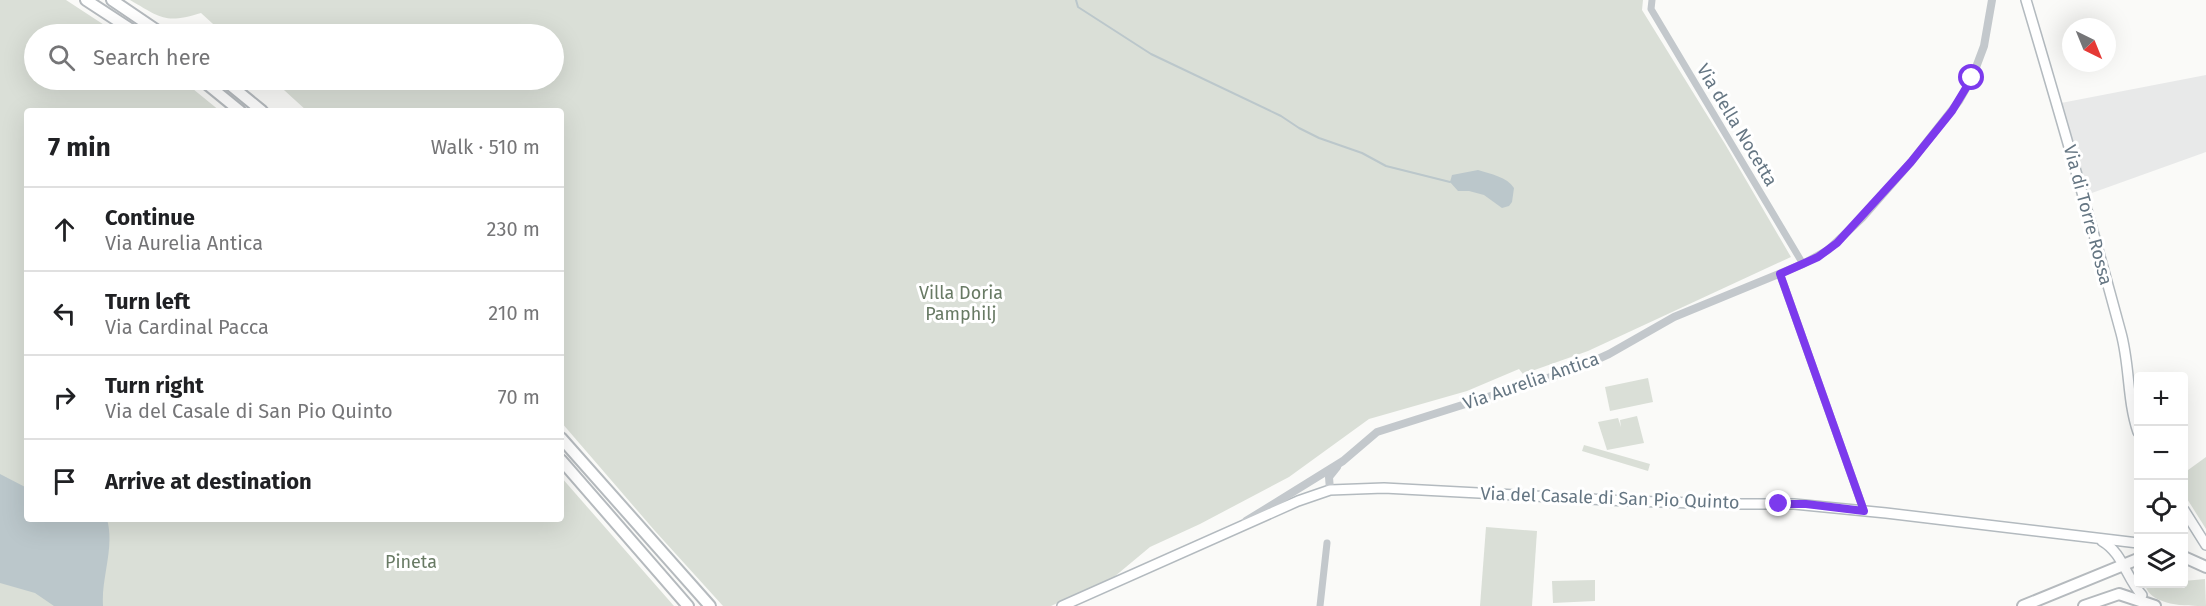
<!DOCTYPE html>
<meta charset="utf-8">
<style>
:root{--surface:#fff;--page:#f6f6f6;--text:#202124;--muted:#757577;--line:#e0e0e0}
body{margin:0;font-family:"Fira Sans",sans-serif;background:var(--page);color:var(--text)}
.controls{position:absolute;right:18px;bottom:18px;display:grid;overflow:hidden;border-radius:6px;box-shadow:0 6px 24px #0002}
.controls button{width:54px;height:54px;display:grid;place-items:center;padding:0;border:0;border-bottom:2px solid var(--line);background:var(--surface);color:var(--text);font:30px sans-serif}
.compass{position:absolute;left:2062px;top:18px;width:54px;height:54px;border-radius:50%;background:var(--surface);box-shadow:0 6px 24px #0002;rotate:137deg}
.stop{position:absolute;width:18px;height:18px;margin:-14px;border:4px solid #7c3aed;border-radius:50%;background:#fff}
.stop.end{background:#7c3aed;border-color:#fff;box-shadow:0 2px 6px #0008}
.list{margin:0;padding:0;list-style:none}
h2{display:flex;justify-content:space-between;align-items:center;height:78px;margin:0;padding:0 24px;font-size:26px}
h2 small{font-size:20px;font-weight:400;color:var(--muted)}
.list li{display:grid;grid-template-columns:39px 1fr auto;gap:18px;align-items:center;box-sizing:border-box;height:84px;padding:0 24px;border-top:2px solid var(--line)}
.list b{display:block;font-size:22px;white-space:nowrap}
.list p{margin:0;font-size:20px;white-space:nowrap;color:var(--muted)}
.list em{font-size:20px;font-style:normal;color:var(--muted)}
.icon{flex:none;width:33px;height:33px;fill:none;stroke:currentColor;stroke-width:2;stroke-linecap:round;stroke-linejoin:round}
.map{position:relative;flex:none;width:2206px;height:606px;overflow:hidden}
.search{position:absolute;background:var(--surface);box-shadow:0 6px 24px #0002;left:24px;top:24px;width:540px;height:66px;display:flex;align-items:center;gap:15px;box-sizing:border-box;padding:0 21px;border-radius:33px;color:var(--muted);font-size:22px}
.panel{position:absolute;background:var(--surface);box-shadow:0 6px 24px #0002;left:24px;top:108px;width:540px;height:414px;border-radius:6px}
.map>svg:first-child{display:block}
</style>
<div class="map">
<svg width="2206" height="606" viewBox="0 0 2206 606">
<rect width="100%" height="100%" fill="#fafaf8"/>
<!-- built -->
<polygon fill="#e8e9e9" points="2206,75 2206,152 2089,194 2061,103"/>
<!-- green -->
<g fill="#dadfd7">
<polygon points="0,0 66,0 118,34 34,34 34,80 182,80 220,111 27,111 27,519 561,519 561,477 674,606 0,606"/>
<path d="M130 0H1643L1642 10 1725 144 1791 257 1588 351 1523 374 1519 369 1467 391 1369 419 1289 477 1200 524 1150 547 1114 577 1051 606H723L655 531 561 422V111H307L273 80H554V34H224L201 13C165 24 161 18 130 0Z"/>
<polygon points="1648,378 1653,402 1610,411 1605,387"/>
<polygon points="1637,416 1644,443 1607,450 1598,422 1618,418 1621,427 1620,420"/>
<polygon points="1584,445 1650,464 1648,471 1582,451"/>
<polygon points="2206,457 2206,529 2184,494 2184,473"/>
<polygon points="1486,527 1537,531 1532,606 1480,606"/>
<path d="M2205 579 2206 606C2186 606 2151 606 2145 585L2184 584V581Z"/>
<polygon points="1595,580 1595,601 1553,603 1552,581"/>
</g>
<!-- water -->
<g fill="#bbc7cb">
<path d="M1478 170C1491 174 1507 177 1514 188L1512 202 1509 206 1502 208 1484 195 1469 191H1458L1450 182 1452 175Z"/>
<path d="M0 474 27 488V519H107C115 548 101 577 103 606H54L35 593 0 583Z"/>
</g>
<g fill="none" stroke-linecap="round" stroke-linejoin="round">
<!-- stream -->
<polyline stroke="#bbc7cb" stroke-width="2" points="1076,0 1078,7 1151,54 1281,116 1299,128 1319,138 1362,153 1386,166 1450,182"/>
<!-- secondary casing -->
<g stroke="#b3babf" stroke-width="12">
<g id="secondary">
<path d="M2026 0C2059 111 2091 222 2121 333 2130 366 2127 400 2138 432"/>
<polyline points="2184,510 2206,545"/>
<path d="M2102 541C2123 553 2126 578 2142 595"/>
<polyline points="1062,606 1298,501 1330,490 1384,488 1627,501 1728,504 1794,504 1886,513 2138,543"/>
</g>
</g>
<!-- primary casing -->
<g stroke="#b5babe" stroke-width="14">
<g id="primary">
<polyline points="86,0 138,34"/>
<polyline points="112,0 162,34"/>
<polyline points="202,80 240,111"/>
<polyline points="224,80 262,111"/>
<polyline points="561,438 710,606"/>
<polyline points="561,460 688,606"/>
<polyline points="2184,557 2206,567"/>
<polyline points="2023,606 2138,559"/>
<polyline points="2084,606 2119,594 2155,606"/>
</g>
</g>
<!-- minor -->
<g stroke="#c3c8cc" stroke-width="7">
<polyline points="1652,0 1651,9 1803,264"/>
<polyline points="1320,606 1327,543"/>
</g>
<!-- tertiary -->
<g stroke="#c3c8cc" stroke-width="8">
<polyline points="1780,274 1864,511"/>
<polyline points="1330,490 1329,477 1337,467"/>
<polyline points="1246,521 1343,461 1377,432 1576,369 1609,354 1674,317 1803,264 1828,250 1862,218 1911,162 1959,101 1972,78 1984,46 1992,0"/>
</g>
<!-- secondary -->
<use href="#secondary" stroke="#fff" stroke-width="9"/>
<!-- primary -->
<use href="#primary" stroke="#fff" stroke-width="10"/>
</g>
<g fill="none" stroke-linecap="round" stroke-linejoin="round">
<!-- route -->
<polyline stroke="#7c3aed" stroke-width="8" points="1779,504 1806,504 1864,511 1780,274 1818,257 1837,243 1911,162 1952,111 1972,78"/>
</g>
<g text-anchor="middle" stroke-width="6" stroke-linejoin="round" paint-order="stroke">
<!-- street labels -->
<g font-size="18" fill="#657683" stroke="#fff">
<text transform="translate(1737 125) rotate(59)" y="6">Via della Nocetta</text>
<text transform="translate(2088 215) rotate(75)" y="6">Via di Torre Rossa</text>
<text transform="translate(1531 381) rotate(-19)" y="6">Via Aurelia Antica</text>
<text transform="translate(1610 498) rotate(2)" y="6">Via del Casale di San Pio Quinto</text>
</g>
<!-- park labels -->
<g font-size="18" fill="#687a64" stroke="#fff">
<text x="961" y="299">Villa Doria<tspan x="961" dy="21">Pamphilj</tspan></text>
<text x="411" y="568">Pineta</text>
</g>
</g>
</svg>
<div class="controls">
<button>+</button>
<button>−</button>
<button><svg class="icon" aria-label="locate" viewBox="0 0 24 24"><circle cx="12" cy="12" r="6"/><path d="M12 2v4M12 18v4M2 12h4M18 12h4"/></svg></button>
<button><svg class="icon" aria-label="layers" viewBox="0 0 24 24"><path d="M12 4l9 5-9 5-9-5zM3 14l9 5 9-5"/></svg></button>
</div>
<svg class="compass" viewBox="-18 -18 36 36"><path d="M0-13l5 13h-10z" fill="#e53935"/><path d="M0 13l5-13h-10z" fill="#757577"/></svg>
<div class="stop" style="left:1972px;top:78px"></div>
<div class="stop end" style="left:1779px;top:504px"></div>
<div class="search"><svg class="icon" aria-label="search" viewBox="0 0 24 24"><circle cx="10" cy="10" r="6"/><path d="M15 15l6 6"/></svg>Search here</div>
<section class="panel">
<h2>7 min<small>Walk · 510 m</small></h2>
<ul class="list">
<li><svg class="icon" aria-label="ahead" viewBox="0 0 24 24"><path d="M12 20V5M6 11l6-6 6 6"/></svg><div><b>Continue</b><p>Via Aurelia Antica</p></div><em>230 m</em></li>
<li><svg class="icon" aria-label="left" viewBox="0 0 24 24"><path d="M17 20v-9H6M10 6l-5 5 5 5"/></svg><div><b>Turn left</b><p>Via Cardinal Pacca</p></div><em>210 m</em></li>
<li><svg class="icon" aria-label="right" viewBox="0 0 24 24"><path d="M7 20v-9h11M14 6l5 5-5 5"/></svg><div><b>Turn right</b><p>Via del Casale di San Pio Quinto</p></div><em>70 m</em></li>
<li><svg class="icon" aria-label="arrive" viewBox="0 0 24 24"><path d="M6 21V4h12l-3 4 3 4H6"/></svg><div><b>Arrive at destination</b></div></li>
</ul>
</section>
</div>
